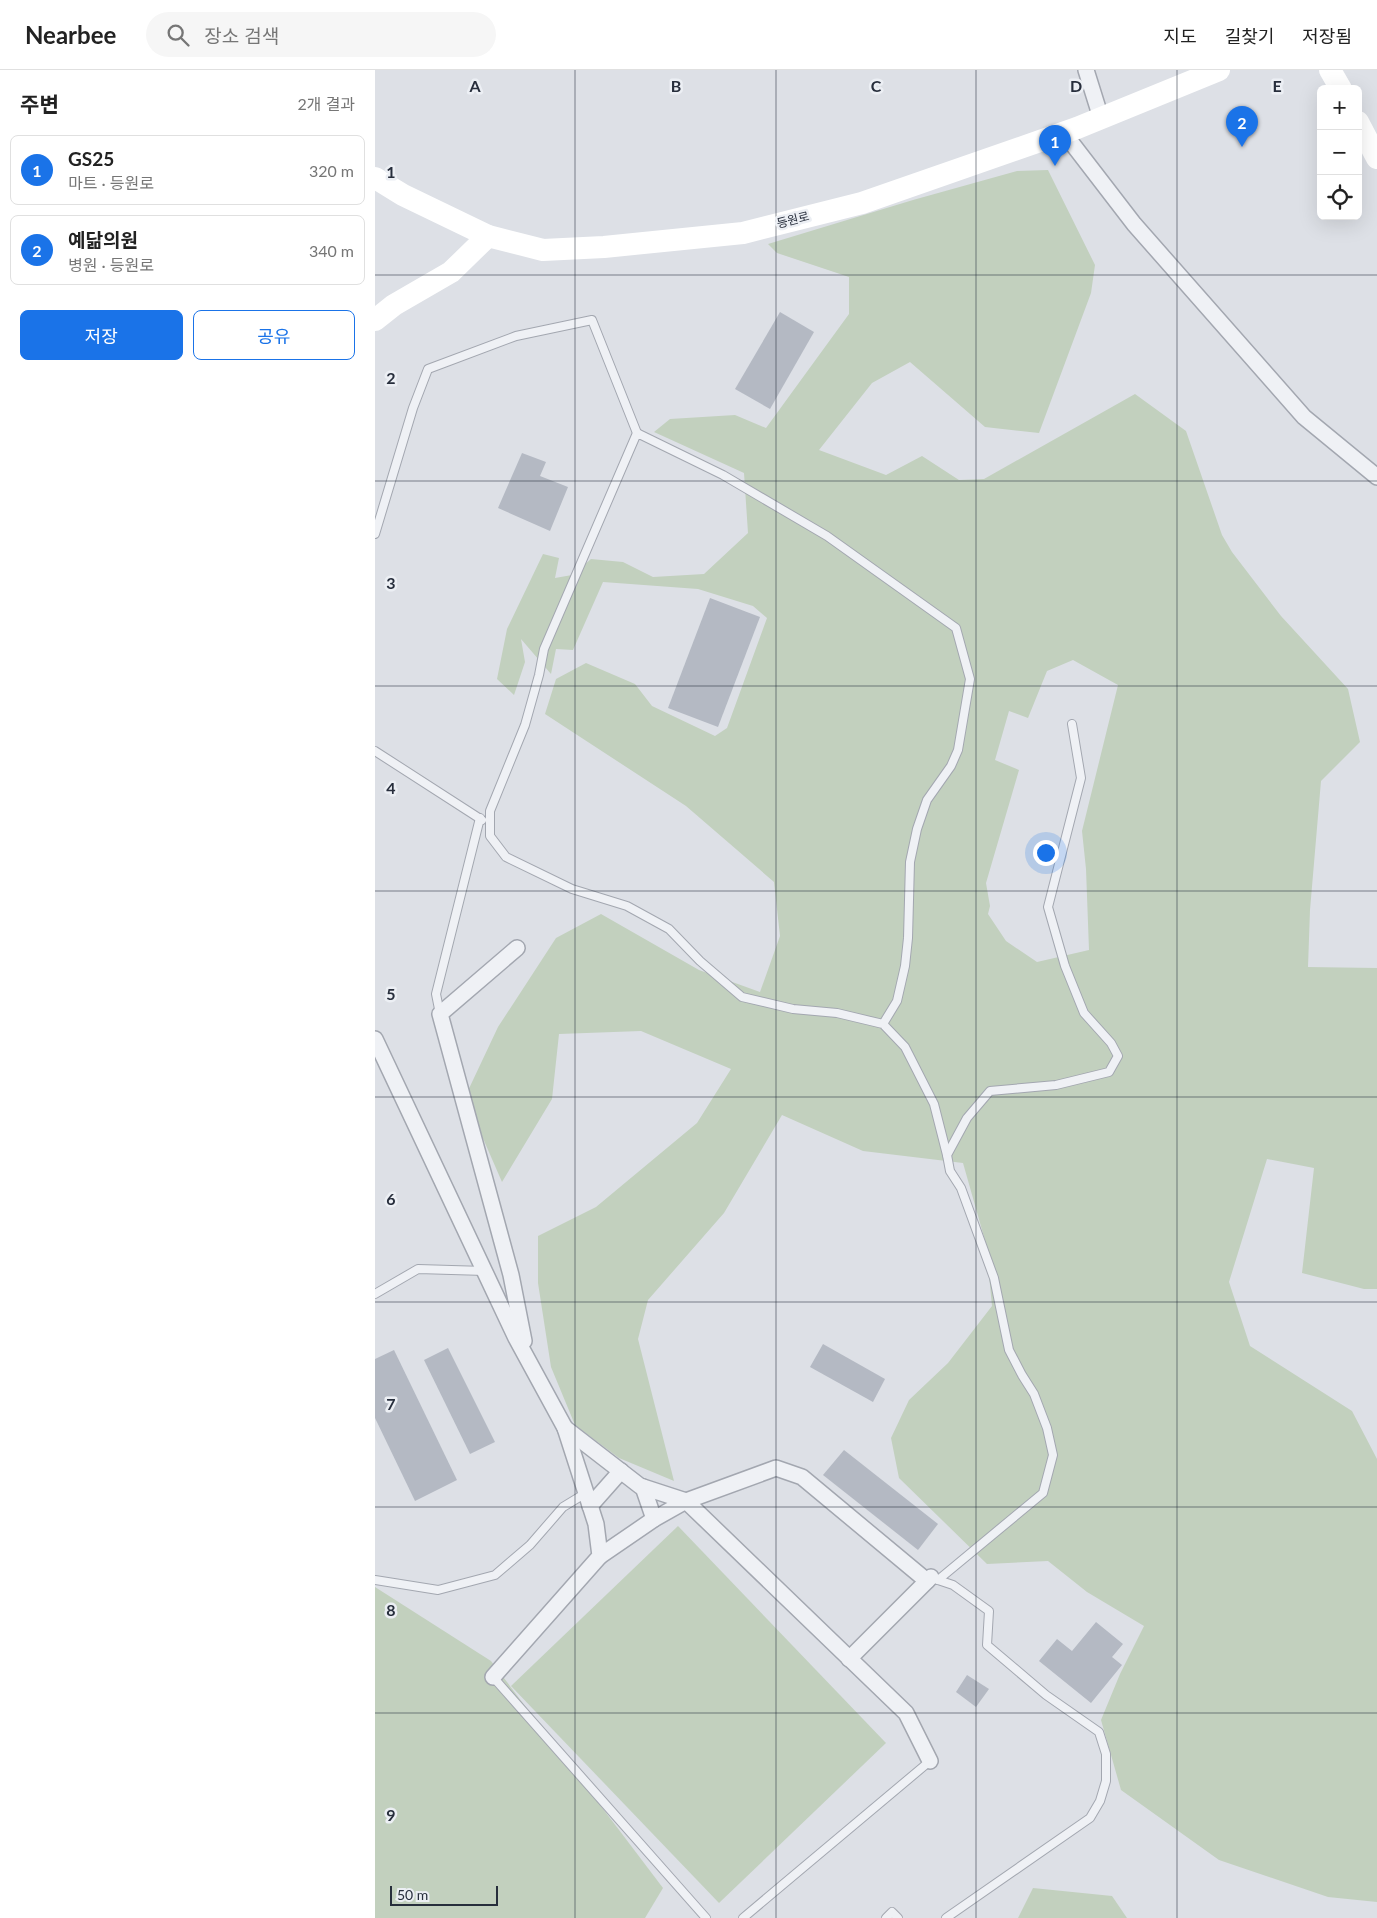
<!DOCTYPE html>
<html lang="ko">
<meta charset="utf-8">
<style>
:root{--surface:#fff;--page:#f6f6f6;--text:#222;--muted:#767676;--line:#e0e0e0;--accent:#1a73e8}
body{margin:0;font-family:Lato,"Noto Sans KR",sans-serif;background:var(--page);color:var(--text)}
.controls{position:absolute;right:15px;top:15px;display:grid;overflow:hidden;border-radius:8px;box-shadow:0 5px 20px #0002}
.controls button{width:45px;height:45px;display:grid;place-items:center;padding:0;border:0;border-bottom:1px solid var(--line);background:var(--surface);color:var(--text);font:25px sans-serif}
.scale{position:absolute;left:15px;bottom:12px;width:108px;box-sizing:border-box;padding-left:5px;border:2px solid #272e3c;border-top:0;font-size:14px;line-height:18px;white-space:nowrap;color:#272e3c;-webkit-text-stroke:4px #eceff4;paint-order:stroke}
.you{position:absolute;left:670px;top:782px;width:18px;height:18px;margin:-12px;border:4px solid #fff;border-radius:50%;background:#1a73e8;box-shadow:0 0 0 8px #1a73e833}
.badge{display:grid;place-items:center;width:32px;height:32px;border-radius:50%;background:var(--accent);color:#fff;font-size:16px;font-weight:700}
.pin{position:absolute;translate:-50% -41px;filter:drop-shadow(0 1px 2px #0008)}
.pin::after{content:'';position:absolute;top:26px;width:18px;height:15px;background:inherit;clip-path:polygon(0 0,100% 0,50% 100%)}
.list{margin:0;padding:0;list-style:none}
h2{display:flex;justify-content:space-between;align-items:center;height:65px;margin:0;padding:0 20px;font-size:21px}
h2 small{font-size:16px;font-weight:400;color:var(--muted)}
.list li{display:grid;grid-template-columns:32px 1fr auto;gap:15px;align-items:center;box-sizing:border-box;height:70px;margin:0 10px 10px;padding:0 10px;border:1px solid var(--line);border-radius:8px}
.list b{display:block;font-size:19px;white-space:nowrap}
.list p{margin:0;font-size:16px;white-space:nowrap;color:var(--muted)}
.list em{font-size:16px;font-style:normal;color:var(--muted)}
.actions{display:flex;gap:10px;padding:15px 20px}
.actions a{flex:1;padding:11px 0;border:1px solid var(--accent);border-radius:8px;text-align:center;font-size:18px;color:var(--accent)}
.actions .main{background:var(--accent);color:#fff}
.icon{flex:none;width:28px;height:28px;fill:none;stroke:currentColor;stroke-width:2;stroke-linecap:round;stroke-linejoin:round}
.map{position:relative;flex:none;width:1002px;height:1848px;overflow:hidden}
header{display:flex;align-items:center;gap:30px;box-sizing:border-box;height:70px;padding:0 25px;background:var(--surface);border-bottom:1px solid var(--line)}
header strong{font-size:24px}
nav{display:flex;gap:28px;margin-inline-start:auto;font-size:18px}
.search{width:350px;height:45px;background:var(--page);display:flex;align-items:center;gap:12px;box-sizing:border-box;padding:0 18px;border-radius:28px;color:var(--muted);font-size:19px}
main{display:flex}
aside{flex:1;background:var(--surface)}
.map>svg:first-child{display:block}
</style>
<header>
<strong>Nearbee</strong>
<div class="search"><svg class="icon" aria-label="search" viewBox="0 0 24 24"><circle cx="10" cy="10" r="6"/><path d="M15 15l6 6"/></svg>장소 검색</div>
<nav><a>지도</a><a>길찾기</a><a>저장됨</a></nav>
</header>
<main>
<aside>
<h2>주변<small>2개 결과</small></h2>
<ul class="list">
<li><span class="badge">1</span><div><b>GS25</b><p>마트 · 등원로</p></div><em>320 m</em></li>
<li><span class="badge">2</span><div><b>예닮의원</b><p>병원 · 등원로</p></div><em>340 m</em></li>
</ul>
<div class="actions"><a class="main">저장</a><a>공유</a></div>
</aside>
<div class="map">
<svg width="1002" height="1848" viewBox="0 0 1002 1848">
<rect width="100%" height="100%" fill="#dde0e6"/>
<!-- green -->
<g fill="#c2d0be" fill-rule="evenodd">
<path d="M673 100 720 195 716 223 664 363 610 357 535 292 497 313 444 380 511 405 547 386 584 410 609 409 760 324 811 361 847 465 857 482 906 546 973 619 985 672 946 711 935 840 933 897 1002 898V1219H989L927 1203 939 1098 892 1089 854 1212 875 1276 977 1341 1002 1389V1832L953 1827 844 1790 746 1720 726 1650 745 1604 769 1556 712 1522 673 1491 612 1494 524 1408 516 1368 534 1330 573 1293 617 1236 611 1174 588 1093 488 1081 407 1045 349 1143 273 1230 263 1269 299 1411 244 1388 200 1355 176 1297 163 1213V1166L221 1137 322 1053 356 999 266 961 184 964 177 1029 127 1112 90 1027 123 957 181 868 226 844 324 900 385 922 405 866 399 812 311 736 170 644 181 609 211 593 260 614 277 636 340 666 352 658 392 548 378 536 323 519 228 512 198 580 181 579 176 604 146 569 150 592 139 625 122 609 132 559 168 484 184 488 180 508 197 505 216 489 248 492 278 507 329 504 373 463 369 403 279 362 295 349 360 345 391 358 474 244V207L402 183 393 174 538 130 642 101ZM698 590 743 615 707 761 711 799 714 880 662 892 631 871 613 844 615 836 611 813 644 700 620 690 634 641 653 648 672 601Z"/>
<polygon points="303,1456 511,1673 344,1833 136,1616"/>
<polygon points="0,1517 116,1591 288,1818 270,1848 0,1848"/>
<polygon points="658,1818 737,1826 752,1848 643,1848"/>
</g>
<!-- building -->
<g fill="#b4b9c3">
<polygon points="405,242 439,262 395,339 360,319"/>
<polygon points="147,383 171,392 165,406 193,417 175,461 123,438"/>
<polygon points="335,528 385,547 343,657 293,638"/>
<polygon points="448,1274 510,1309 498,1332 435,1297"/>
<polygon points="73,1278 120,1372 95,1384 49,1290"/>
<polygon points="19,1280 82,1410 40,1431 0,1348 0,1289"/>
<polygon points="469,1380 563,1454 543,1480 448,1405"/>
<polygon points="721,1552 748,1574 737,1587 747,1595 716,1633 664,1591 682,1569 697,1581"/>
<polygon points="592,1605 614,1619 601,1637 581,1622"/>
</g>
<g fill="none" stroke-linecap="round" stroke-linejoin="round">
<!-- lane casing -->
<g stroke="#a3a7b0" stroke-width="10">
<g id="lane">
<polyline points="0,464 38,338 53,299 141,266 217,250 262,363"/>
<polyline points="0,681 107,750"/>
<polyline points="65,944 61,924 105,748"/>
<polyline points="508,954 522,931 530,896 533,868 535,792 542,759 552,730 576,696 583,680 595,609 581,558 452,466 348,405 262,363 169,579 164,605 150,655 115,741 115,766 131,787 197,819 252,836 294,859 325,891 367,927 418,939 462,943 508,954 530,977 559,1034 572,1085"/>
<polyline points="0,1224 43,1199 110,1201"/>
<polyline points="560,1509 578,1515 614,1541 612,1575 671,1625 724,1662 731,1684 731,1711 725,1731 715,1748 571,1848"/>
<polyline points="0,1510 63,1520 120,1505 155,1475 188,1437 211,1423"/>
<polyline points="563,1510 668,1423 678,1385 672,1358 659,1324 647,1305 634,1280 619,1208 586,1118 575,1101 572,1085 592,1048 615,1021 681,1015 734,1002 743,986 736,973 709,943 690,896 673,837 706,708 697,654"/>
<polyline points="118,1607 331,1848"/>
<polyline points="368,1848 555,1691"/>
<polyline points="511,1848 517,1842 523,1848"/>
</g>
</g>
<!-- street casing -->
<g stroke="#a3a7b0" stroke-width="18">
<g id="street">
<polyline points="711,0 726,48"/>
<polyline points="689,63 759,154 929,347 1002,407"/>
<polyline points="142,878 65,944 136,1205 149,1271"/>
<polyline points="0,969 141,1268 190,1358 221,1454 225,1486 118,1607"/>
<polyline points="190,1358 265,1416 311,1431 531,1643 555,1691"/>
<polyline points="268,1417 279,1449"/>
<polyline points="215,1436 246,1401"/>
<polyline points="225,1486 279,1449 311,1431 401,1398 427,1407 552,1511"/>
<polyline points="474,1589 556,1507"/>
</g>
</g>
<!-- lane -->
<use href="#lane" stroke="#eff1f5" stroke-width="8"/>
<!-- street -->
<use href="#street" stroke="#eff1f5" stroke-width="15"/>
<!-- secondary -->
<g stroke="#fff" stroke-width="22">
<polyline points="955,0 966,19"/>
<polyline points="983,52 1002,88"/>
<polyline points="0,108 28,125 113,166 168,180 229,177 368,163 487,133 702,58 844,0"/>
<polyline points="0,250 19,235 76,202 113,166"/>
</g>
</g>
<!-- grid -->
<path fill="none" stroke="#272e3c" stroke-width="1" stroke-opacity="0.55" d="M200 0V1848M401 0V1848M601 0V1848M802 0V1848M0 205H1002M0 411H1002M0 616H1002M0 821H1002M0 1027H1002M0 1232H1002M0 1437H1002M0 1643H1002"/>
<g text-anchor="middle" stroke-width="5" stroke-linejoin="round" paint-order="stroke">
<!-- street labels -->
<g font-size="12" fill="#272e3c" stroke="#eceff4">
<text transform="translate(418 150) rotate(-14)" y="4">등원로</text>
</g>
</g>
<g font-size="16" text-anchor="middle" font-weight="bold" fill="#272e3c" stroke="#eceff4" stroke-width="5" stroke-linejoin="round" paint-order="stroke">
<text x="100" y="22">A</text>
<text x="301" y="22">B</text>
<text x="501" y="22">C</text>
<text x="701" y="22">D</text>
<text x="902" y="22">E</text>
<text x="16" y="108">1</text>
<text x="16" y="314">2</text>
<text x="16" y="519">3</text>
<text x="16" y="724">4</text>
<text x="16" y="930">5</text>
<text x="16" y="1135">6</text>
<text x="16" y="1340">7</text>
<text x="16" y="1546">8</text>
<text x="16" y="1751">9</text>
</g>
</svg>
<div class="controls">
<button>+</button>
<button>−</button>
<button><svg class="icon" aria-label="locate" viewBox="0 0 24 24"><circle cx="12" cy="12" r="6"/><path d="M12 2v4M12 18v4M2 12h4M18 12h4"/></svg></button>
</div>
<div class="scale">50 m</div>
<div class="you"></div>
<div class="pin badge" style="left:680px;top:96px">1</div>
<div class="pin badge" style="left:867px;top:77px">2</div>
</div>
</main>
